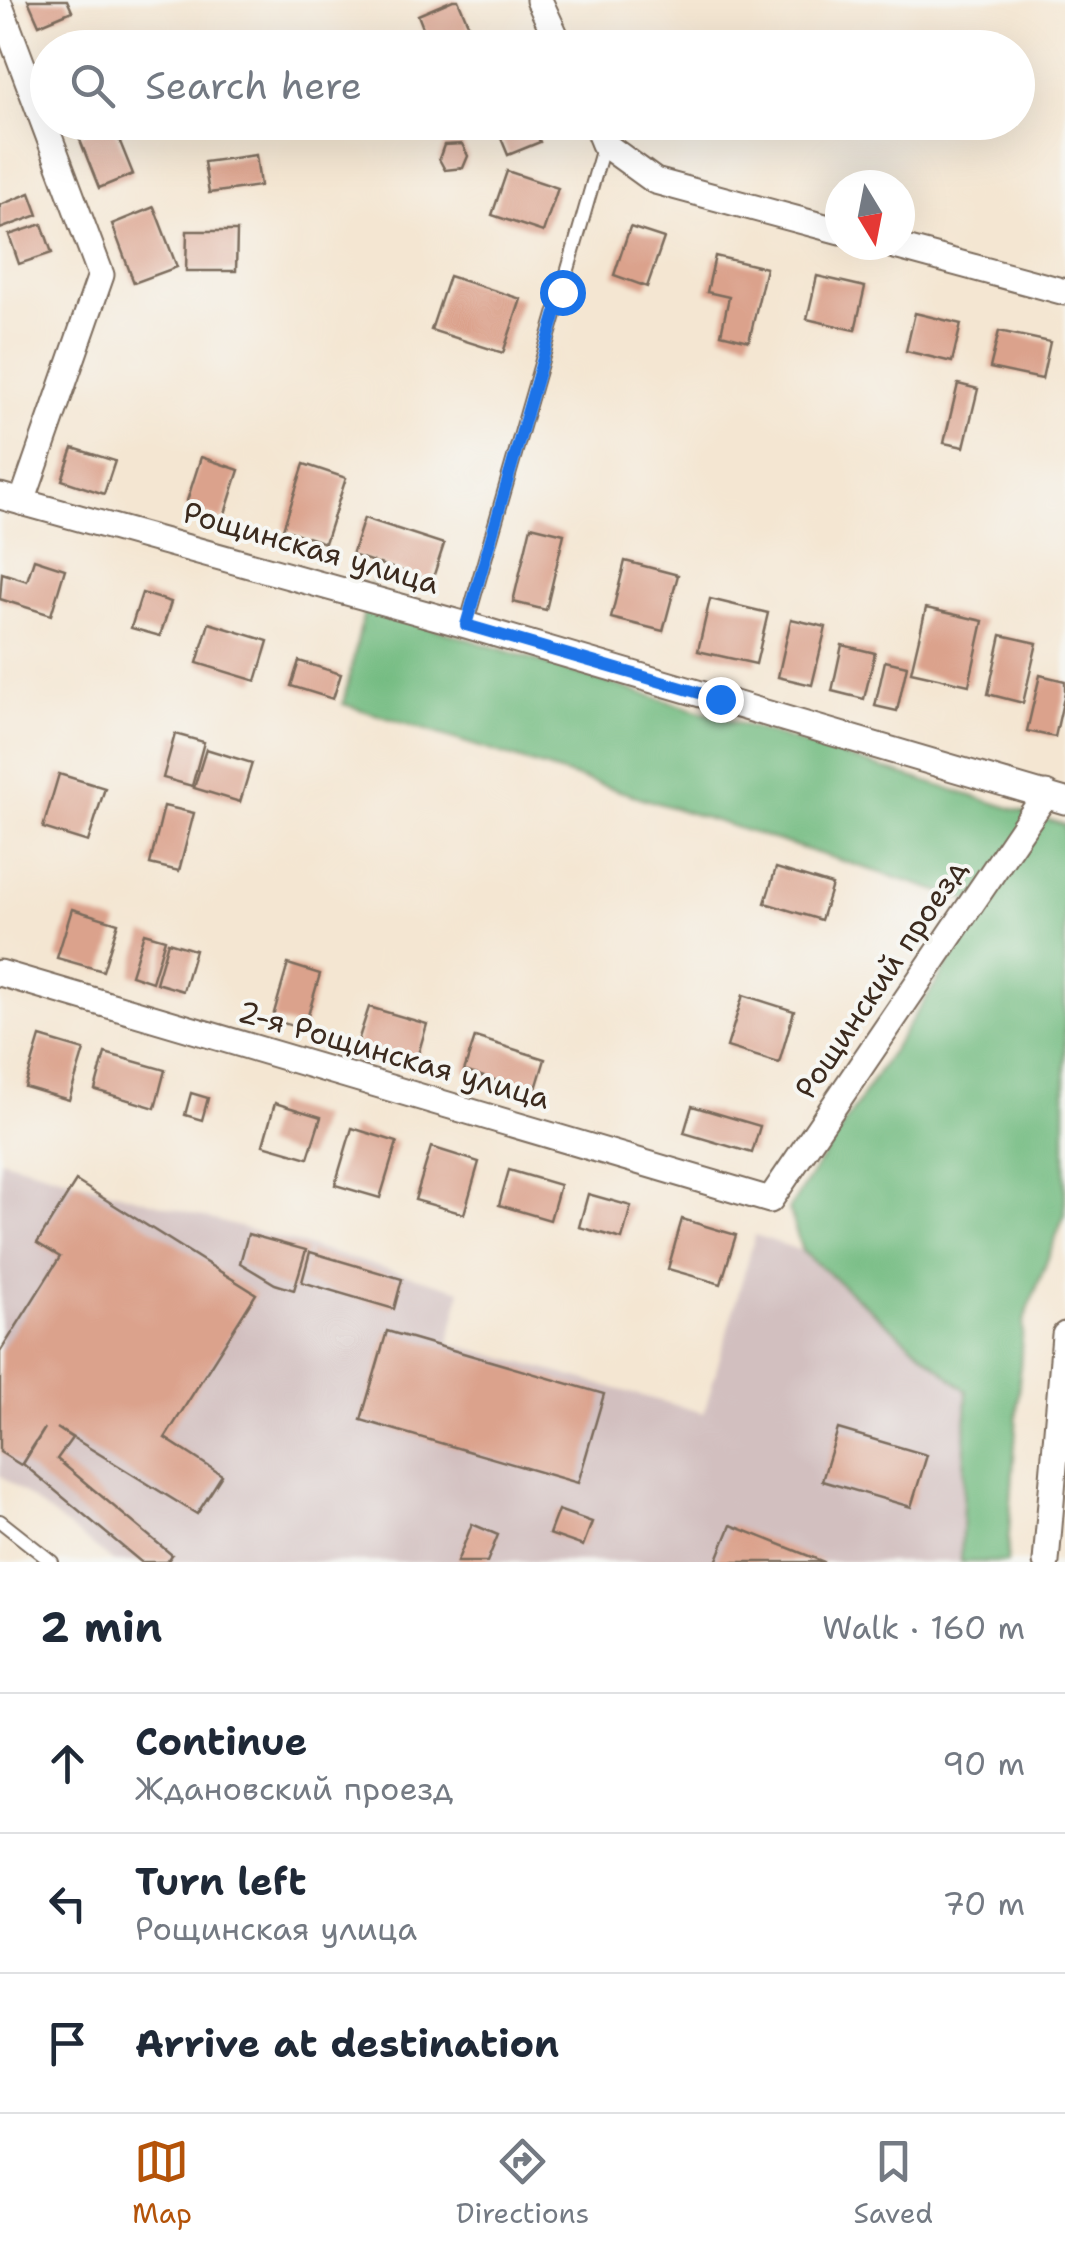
<!DOCTYPE html>
<meta charset="utf-8">
<style>
:root{--surface:#fff;--page:#f2f2f3;--text:#1f2937;--muted:#747a83;--line:#e0e1e3;--accent:#b45309}
body{margin:0;font-family:"Shantell Sans",sans-serif;background:var(--page);color:var(--text)}
.compass{position:absolute;left:825px;top:170px;width:90px;height:90px;border-radius:50%;background:var(--surface);box-shadow:0 10px 40px #0002;rotate:170deg}
.stop{position:absolute;width:30px;height:30px;margin:-22px;border:8px solid #1a73e8;border-radius:50%;background:#fff}
.stop.end{background:#1a73e8;border-color:#fff;box-shadow:0 2px 10px #0008}
.list{margin:0;padding:0;list-style:none}
h2{display:flex;justify-content:space-between;align-items:center;height:130px;margin:0;padding:0 40px;font-size:42px}
h2 small{font-size:32px;font-weight:400;color:var(--muted)}
.list li{display:grid;grid-template-columns:65px 1fr auto;gap:30px;align-items:center;box-sizing:border-box;height:140px;padding:0 40px;border-top:2px solid var(--line)}
.list b{display:block;font-size:38px;white-space:nowrap}
.list p{margin:0;font-size:32px;white-space:nowrap;color:var(--muted)}
.list em{font-size:32px;font-style:normal;color:var(--muted)}
.icon{flex:none;width:55px;height:55px;fill:none;stroke:currentColor;stroke-width:2;stroke-linecap:round;stroke-linejoin:round}
.map{position:relative;flex:none;width:1065px;height:1562px;overflow:hidden}
.search{position:absolute;background:var(--surface);box-shadow:0 10px 40px #0002;left:30px;right:30px;top:30px;height:110px;display:flex;align-items:center;gap:25px;box-sizing:border-box;padding:0 35px;border-radius:55px;color:var(--muted);font-size:38px}
.sheet{height:550px;background:var(--surface)}
nav{display:flex;justify-content:space-around;align-items:center;box-sizing:border-box;height:140px;border-top:2px solid var(--line);background:var(--surface);font-size:28px;color:var(--muted)}
nav a{display:grid;justify-items:center;gap:5px}
nav .on{color:var(--accent)}
.map>svg:first-child{display:block}
</style>
<div class="map">
<svg width="1065" height="1562" viewBox="0 0 1065 1562">
<rect width="100%" height="100%" fill="#f6f6f2"/>
<filter id="ink" filterUnits="userSpaceOnUse"><feTurbulence type="fractalNoise" baseFrequency=".01" numOctaves="2"/><feDisplacementMap in="SourceGraphic" scale="20" xChannelSelector="R" yChannelSelector="G"/><feConvolveMatrix kernelMatrix="1 2 1 2 8 2 1 2 1" color-interpolation-filters="sRGB"/></filter>
<filter id="wash" filterUnits="userSpaceOnUse"><feTurbulence type="fractalNoise" baseFrequency=".0048" numOctaves="4" result="noise"/><feDisplacementMap in="SourceGraphic" scale="40" xChannelSelector="R" yChannelSelector="G"/><feGaussianBlur stdDeviation="2.25" result="paint"/><feColorMatrix in="noise" values="0 0 0 0 0 0 0 0 0 0 0 0 0 0 0 0 0 1.4 0 .05"/><feComposite in="paint" operator="in"/></filter>
<g filter="url(#wash)">
<rect width="100%" height="100%" fill="#f4e6d2"/>
<!-- industrial -->
<polygon fill="#d2bfbf" points="0,1159 461,1290 449,1343 704,1413 755,1235 802,1251 967,1391 961,1562 114,1562 0,1475"/>
<!-- forest -->
<polygon fill="#74bc82" stroke="#587350" stroke-width="2.5" points="371,582 368,608 1065,825 1065,1214 1023,1323 1007,1562 961,1562 967,1391 802,1251 789,1209 986,906 343,704"/>
<g id="blocks">
<!-- building -->
<g fill="#dba28c">
<polygon points="28,0 67,0 72,11 39,25"/>
<polygon points="453,0 458,0 475,40 457,48 431,48 418,15"/>
<polygon points="109,122 112,122 133,174 99,188 78,135"/>
<polygon points="504,122 532,122 540,142 508,155 496,126"/>
<polygon points="462,144 468,156 463,168 445,170 439,159 444,145"/>
<polygon points="256,155 260,186 209,193 204,162"/>
<polygon points="507,171 558,188 543,232 492,215"/>
<polygon points="30,193 38,215 0,229 0,205"/>
<polygon points="154,207 177,267 134,283 112,224"/>
<polygon points="42,224 52,253 19,264 9,235"/>
<polygon points="630,227 664,238 647,287 614,275"/>
<polygon points="187,231 237,231 236,271 186,271"/>
<polygon points="715,256 766,268 749,341 721,334 729,297 707,292"/>
<polygon points="449,276 521,299 503,353 431,330"/>
<polygon points="817,276 865,287 855,330 807,319"/>
<polygon points="915,313 961,324 952,362 906,351"/>
<polygon points="999,331 1050,342 1042,379 990,368"/>
<polygon points="958,384 978,389 964,447 944,443"/>
<polygon points="73,448 115,461 104,494 62,480"/>
<polygon points="201,457 239,470 223,520 185,507"/>
<polygon points="304,464 346,478 325,543 283,529"/>
<polygon points="364,518 444,544 432,581 352,555"/>
<polygon points="531,526 564,534 546,610 513,602"/>
<polygon points="34,559 65,569 51,615 0,599 2,573 27,581"/>
<polygon points="625,561 678,575 663,631 611,618"/>
<polygon points="142,593 171,602 160,636 131,628"/>
<polygon points="710,599 768,613 756,664 698,651"/>
<polygon points="926,608 983,621 969,685 911,672"/>
<polygon points="791,619 826,627 812,685 778,677"/>
<polygon points="209,623 268,641 256,681 197,663"/>
<polygon points="1001,635 1037,643 1023,703 988,694"/>
<polygon points="842,645 875,653 864,699 832,691"/>
<polygon points="299,661 341,674 333,699 291,686"/>
<polygon points="885,661 907,666 897,711 875,706"/>
<polygon points="1040,675 1065,681 1065,693 1055,737 1027,731"/>
<polygon points="175,734 204,742 192,786 163,778"/>
<polygon points="206,749 252,763 240,802 194,788"/>
<polygon points="59,774 105,788 88,842 43,828"/>
<polygon points="164,806 194,813 179,871 150,864"/>
<polygon points="776,868 832,885 821,920 765,903"/>
<polygon points="72,909 118,923 103,971 57,958"/>
<polygon points="144,933 165,939 152,982 131,975"/>
<polygon points="168,942 195,950 183,991 156,983"/>
<polygon points="288,964 320,974 304,1029 272,1020"/>
<polygon points="743,995 794,1011 779,1063 727,1047"/>
<polygon points="369,1007 427,1024 416,1061 357,1044"/>
<polygon points="40,1037 84,1050 69,1100 25,1087"/>
<polygon points="475,1037 545,1059 535,1092 464,1071"/>
<polygon points="105,1053 165,1070 155,1108 95,1090"/>
<polygon points="191,1093 208,1098 202,1120 185,1115"/>
<polygon points="275,1103 321,1117 308,1158 263,1145"/>
<polygon points="692,1106 760,1126 752,1153 684,1133"/>
<polygon points="352,1128 397,1142 380,1198 335,1185"/>
<polygon points="431,1147 479,1162 464,1214 415,1200"/>
<polygon points="509,1170 560,1185 550,1220 499,1205"/>
<polygon points="76,1181 256,1294 165,1438 222,1475 197,1514 57,1428 72,1438 57,1459 172,1555 167,1562 141,1562 23,1464 45,1428 21,1465 0,1452 0,1352 60,1257 37,1243"/>
<polygon points="588,1194 631,1206 622,1239 579,1227"/>
<polygon points="682,1219 736,1235 721,1284 668,1269"/>
<polygon points="248,1234 306,1250 294,1290 275,1284 240,1263"/>
<polygon points="310,1252 402,1279 394,1309 302,1282"/>
<polygon points="387,1331 604,1394 578,1483 361,1420"/>
<polygon points="838,1429 927,1455 911,1507 822,1481"/>
<polygon points="558,1510 592,1522 583,1546 549,1534"/>
<polygon points="472,1524 498,1535 487,1562 457,1562"/>
<polygon points="731,1525 824,1562 716,1562"/>
</g>
</g>
</g>
<g filter="url(#ink)">
<use href="#blocks" fill-opacity="0" stroke="#7c6c5d" stroke-width="2.5"/>
<g fill="none" stroke-linecap="round" stroke-linejoin="round">
<!-- lane casing -->
<g stroke="#7c6c5d" stroke-width="16">
<g id="lane">
<polyline points="466,625 604,144"/>
<polyline points="0,1521 52,1562"/>
</g>
</g>
<!-- street casing -->
<g stroke="#7c6c5d" stroke-width="29">
<g id="street">
<polyline points="539,0 561,48"/>
<polyline points="0,6 101,275 22,502"/>
<polyline points="595,122 604,144 655,181 840,231"/>
<polyline points="891,245 1065,292"/>
<polyline points="0,496 466,625 1065,801"/>
<polyline points="0,973 770,1200 1046,794"/>
<polyline points="1046,1562 1065,1335"/>
</g>
</g>
<!-- lane -->
<use href="#lane" stroke="#fff" stroke-width="12"/>
<!-- street -->
<use href="#street" stroke="#fff" stroke-width="25"/>
</g>
</g>
<g fill="none" stroke-linecap="round" stroke-linejoin="round" filter="url(#ink)">
<!-- route -->
<polyline stroke="#1a73e8" stroke-width="12" points="562,292 466,625 720,699"/>
</g>
<g text-anchor="middle" stroke-width="8" stroke-linejoin="round" paint-order="stroke">
<!-- street labels -->
<g font-size="30" fill="#3b2a1e" stroke="#f6f6f2">
<text transform="translate(311 548) rotate(16)" y="10">Рощинская улица</text>
<text transform="translate(881 979) rotate(-56)" y="10">Рощинский проезд</text>
<text transform="translate(394 1055) rotate(16)" y="10">2-я Рощинская улица</text>
</g>
</g>
</svg>
<svg class="compass" viewBox="-18 -18 36 36"><path d="M0-13l5 13h-10z" fill="#e53935"/><path d="M0 13l5-13h-10z" fill="#747a83"/></svg>
<div class="stop" style="left:562px;top:292px"></div>
<div class="stop end" style="left:720px;top:699px"></div>
<div class="search"><svg class="icon" aria-label="search" viewBox="0 0 24 24"><circle cx="10" cy="10" r="6"/><path d="M15 15l6 6"/></svg>Search here</div>
</div>
<section class="sheet">
<h2>2 min<small>Walk · 160 m</small></h2>
<ul class="list">
<li><svg class="icon" aria-label="ahead" viewBox="0 0 24 24"><path d="M12 20V5M6 11l6-6 6 6"/></svg><div><b>Continue</b><p>Ждановский проезд</p></div><em>90 m</em></li>
<li><svg class="icon" aria-label="left" viewBox="0 0 24 24"><path d="M17 20v-9H6M10 6l-5 5 5 5"/></svg><div><b>Turn left</b><p>Рощинская улица</p></div><em>70 m</em></li>
<li><svg class="icon" aria-label="arrive" viewBox="0 0 24 24"><path d="M6 21V4h12l-3 4 3 4H6"/></svg><div><b>Arrive at destination</b></div></li>
</ul>
</section>
<nav>
<a class="on"><svg class="icon" aria-label="map" viewBox="0 0 24 24"><path d="M3 6l6-2 6 2 6-2v14l-6 2-6-2-6 2zM9 4v14M15 6v14"/></svg>Map</a>
<a><svg class="icon" aria-label="directions" viewBox="0 0 24 24"><path d="M12 3l9 9-9 9-9-9zM9 14v-3h6M13 9l2 2-2 2"/></svg>Directions</a>
<a><svg class="icon" aria-label="saved" viewBox="0 0 24 24"><path d="M7 4h10v16l-5-4-5 4z"/></svg>Saved</a>
</nav>
